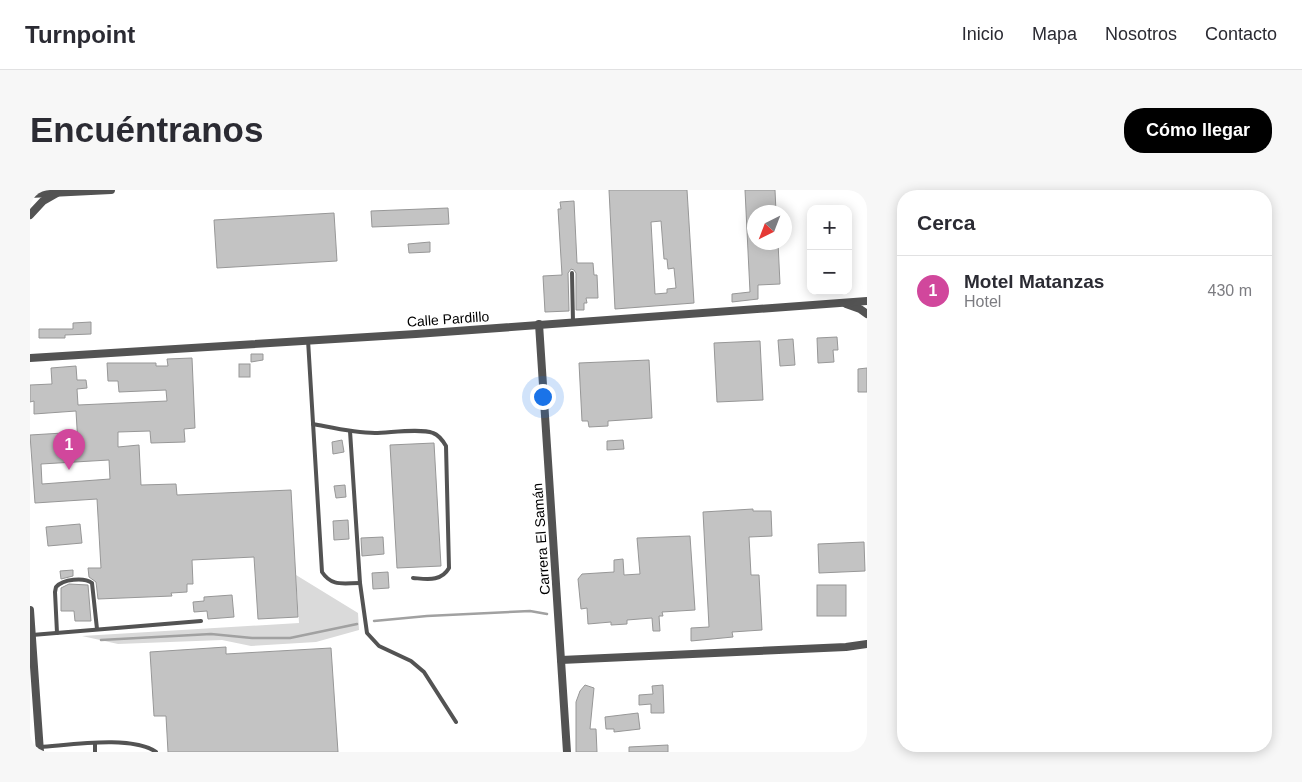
<!DOCTYPE html>
<html lang="es">
<meta charset="utf-8">
<style>
:root{--surface:#fff;--page:#f7f7f7;--text:#2b2b33;--muted:#7c7c81;--line:#e1e1e2;--accent:#000}
body{margin:0;font-family:Helvetica,sans-serif;background:var(--page);color:var(--text)}
.controls{position:absolute;right:15px;top:15px;display:grid;overflow:hidden;border-radius:10px;box-shadow:0 2px 12px #0003}
.controls button{width:45px;height:45px;display:grid;place-items:center;padding:0;border:0;border-bottom:1px solid var(--line);background:var(--surface);color:var(--text);font:25px sans-serif}
.compass{position:absolute;left:717px;top:15px;width:45px;height:45px;border-radius:50%;background:var(--surface);box-shadow:0 2px 12px #0003;rotate:222deg}
.you{position:absolute;left:512px;top:206px;width:18px;height:18px;margin:-12px;border:4px solid #fff;border-radius:50%;background:#1a73e8;box-shadow:0 0 0 8px #1a73e833}
.badge{display:grid;place-items:center;width:32px;height:32px;border-radius:50%;background:var(--accent);color:#fff;font-size:16px;font-weight:700}
.pin{position:absolute;translate:-50% -41px;filter:drop-shadow(0 1px 2px #0008)}
.pin::after{content:'';position:absolute;top:26px;width:18px;height:15px;background:inherit;clip-path:polygon(0 0,100% 0,50% 100%)}
.list{margin:0;padding:0;list-style:none}
h2{display:flex;justify-content:space-between;align-items:center;height:65px;margin:0;padding:0 20px;font-size:21px}
h2 small{font-size:16px;font-weight:400;color:var(--muted)}
.list li{display:grid;grid-template-columns:32px 1fr auto;gap:15px;align-items:center;box-sizing:border-box;height:70px;padding:0 20px;border-top:1px solid var(--line)}
.list b{display:block;font-size:19px;white-space:nowrap}
.list p{margin:0;font-size:16px;white-space:nowrap;color:var(--muted)}
.list em{font-size:16px;font-style:normal;color:var(--muted)}
.map{position:relative;flex:none;width:837px;height:562px;overflow:hidden;border-radius:20px}
header{display:flex;align-items:center;gap:30px;box-sizing:border-box;height:70px;padding:0 25px;background:var(--surface);border-bottom:1px solid var(--line)}
header strong{font-size:24px}
nav{display:flex;gap:28px;margin-inline-start:auto;font-size:18px}
.intro{display:flex;align-items:center;justify-content:space-between;box-sizing:border-box;height:120px;padding:0 30px}
h1{margin:0;font-size:35px}
.button{padding:12px 22px;border-radius:20px;background:var(--accent);color:#fff;font-size:18px;font-weight:700}
main{display:flex;gap:30px;padding:0 30px}
aside{flex:1;background:var(--surface);border-radius:20px;box-shadow:0 2px 12px #0003}
.map>svg:first-child{display:block}
</style>
<header>
<strong>Turnpoint</strong>
<nav><a>Inicio</a><a>Mapa</a><a>Nosotros</a><a>Contacto</a></nav>
</header>
<div class="intro"><h1>Encuéntranos</h1><a class="button">Cómo llegar</a></div>
<main>
<div class="map">
<svg width="837" height="562" viewBox="0 0 837 562">
<rect width="100%" height="100%" fill="#fff"/>
<!-- green -->
<polygon fill="#dadada" points="266,385 328,423 329,440 286,452 221,456 192,450 88,454 52,446 269,433"/>
<g fill="none" stroke-linecap="round" stroke-linejoin="round">
<!-- stream -->
<g stroke="#a1a1a1" stroke-width="2.5">
<polyline points="344,431 397,426 500,421 517,424"/>
<polyline points="71,450 181,444 222,448 260,448 327,434"/>
</g>
</g>
<!-- building -->
<g fill="#c3c3c3" stroke="#979797" fill-rule="evenodd">
<path d="M579 0H657L664 113 585 119ZM631 31 634 69H637L638 79 644 78 646 98 637 99V103L625 104 621 32Z"/>
<polygon points="715,0 745,0 746,22 724,22 724,52 748,52 750,94 728,95 728,109 702,112 702,104 720,102"/>
<polygon points="544,11 547,73 563,73 564,85 567,85 568,108 556,108 557,113 554,113 554,120 546,120 546,83 544,80 541,79 538,83 539,121 515,122 513,86 532,85 528,19 531,19 530,12"/>
<polygon points="418,18 419,34 342,37 341,21"/>
<polygon points="304,23 307,71 187,78 184,30"/>
<polygon points="400,52 400,62 379,63 378,54"/>
<polygon points="61,132 61,144 35,145 35,148 9,148 9,139 43,139 43,133"/>
<polygon points="807,147 808,160 803,160 804,172 788,173 787,148"/>
<polygon points="763,149 765,175 750,176 748,150"/>
<polygon points="730,151 733,210 687,212 684,153"/>
<polygon points="221,164 233,164 233,170 221,172"/>
<path d="M162 168 165 238 154 239 155 252 121 253 120 241 88 242V257L109 255 111 295 146 294 147 305 261 300 268 427 228 429 224 367 162 370 163 394H157V402L141 403 142 406 68 409 66 392 59 387 58 378H71L67 309 5 313 0 245 33 243V256L48 255 46 221 4 224V211L0 212V195L22 194 21 178 46 176 47 190H56L57 198 47 199 48 215 137 211 136 200 89 202 88 191H78L77 173H126V176H138L137 169ZM79 270 80 289 12 294 11 274Z"/>
<polygon points="619,170 622,228 578,231 578,236 559,237 558,231 552,231 549,173"/>
<rect x="209" y="174" width="11" height="13"/>
<polygon points="837,178 837,202 828,202 828,179"/>
<polygon points="312,250 314,262 303,264 302,252"/>
<polygon points="593,250 594,259 577,260 577,251"/>
<polygon points="404,253 411,376 367,378 360,255"/>
<polygon points="315,295 316,307 306,308 304,296"/>
<polygon points="723,319 723,321 741,321 742,346 719,347 721,385 729,385 732,440 702,442 703,447 661,451 661,438 679,437 673,322"/>
<polygon points="318,330 319,349 304,350 303,331"/>
<polygon points="50,334 52,353 18,356 16,337"/>
<polygon points="660,346 665,420 632,422 633,426 629,426 630,441 623,441 622,428 597,430 597,434 581,435 581,432 558,434 557,418 551,419 548,389 552,384 584,382 584,370 593,369 594,385 610,384 607,348"/>
<polygon points="353,347 354,364 332,366 331,348"/>
<polygon points="834,352 835,381 789,383 788,354"/>
<polygon points="43,380 43,386 31,389 30,381"/>
<polygon points="358,382 359,398 343,399 342,383"/>
<polygon points="39,394 58,395 61,431 45,431 44,421 31,421 31,398"/>
<rect x="787" y="395" width="29" height="31"/>
<polygon points="202,405 204,427 178,429 177,421 164,422 163,412 174,411 174,407"/>
<polygon points="196,457 196,464 301,458 308,562 138,562 136,526 124,526 120,462"/>
<polygon points="555,495 564,498 560,539 566,539 567,562 546,562 546,512 550,501"/>
<polygon points="633,495 634,523 621,523 621,514 609,515 609,505 623,504 622,496"/>
<polygon points="608,523 610,539 584,542 584,539 576,539 575,527"/>
<polygon points="638,555 638,562 599,562 599,557"/>
</g>
<g fill="none" stroke-linecap="round" stroke-linejoin="round">
<!-- lane -->
<g stroke="#535353" stroke-width="4">
<polyline points="542,83 543,132"/>
<path d="M278 150 292 382C302 397 313 393 330 393"/>
<path d="M283 234C304 238 324 243 345 243 359 243 390 238 403 243 409 245 413 251 416 256L419 378C411 392 397 389 383 388"/>
<polyline points="320,241 330,393 337,443 349,456 381,471 394,482 426,532"/>
<path d="M27 443 25 402 26 397C33 389 54 387 62 393L67 439"/>
<polyline points="2,445 171,431"/>
<polyline points="65,553 65,562"/>
<path d="M10 557C40 555 102 545 126 562"/>
</g>
<!-- street -->
<g stroke="#535353" stroke-width="8">
<polyline points="0,4 81,0"/>
<polyline points="0,25 13,11 27,3"/>
<polyline points="816,114 830,119 837,124"/>
<polyline points="509,134 537,562"/>
<polyline points="0,168 386,144 837,111"/>
<polyline points="0,420 10,562"/>
<polyline points="531,470 816,457 837,454"/>
</g>
</g>
<g text-anchor="middle" stroke-width="4.5" stroke-linejoin="round" paint-order="stroke">
<!-- street labels -->
<g font-size="14" fill="#000" stroke="#fff">
<text transform="translate(418 129) rotate(-4)" y="5">Calle Pardillo</text>
<text transform="translate(511 349) rotate(-94)" y="5">Carrera El Samán</text>
</g>
</g>
</svg>
<div class="controls">
<button>+</button>
<button>−</button>
</div>
<svg class="compass" viewBox="-18 -18 36 36"><path d="M0-13l5 13h-10z" fill="#e53935"/><path d="M0 13l5-13h-10z" fill="#7c7c81"/></svg>
<div class="you"></div>
<div class="pin badge" style="left:39px;top:280px;background:#d1479c">1</div>
</div>
<aside>
<h2>Cerca<small></small></h2>
<ul class="list">
<li><span class="badge" style="background:#d1479c">1</span><div><b>Motel Matanzas</b><p>Hotel</p></div><em>430 m</em></li>
</ul>
</aside>
</main>
